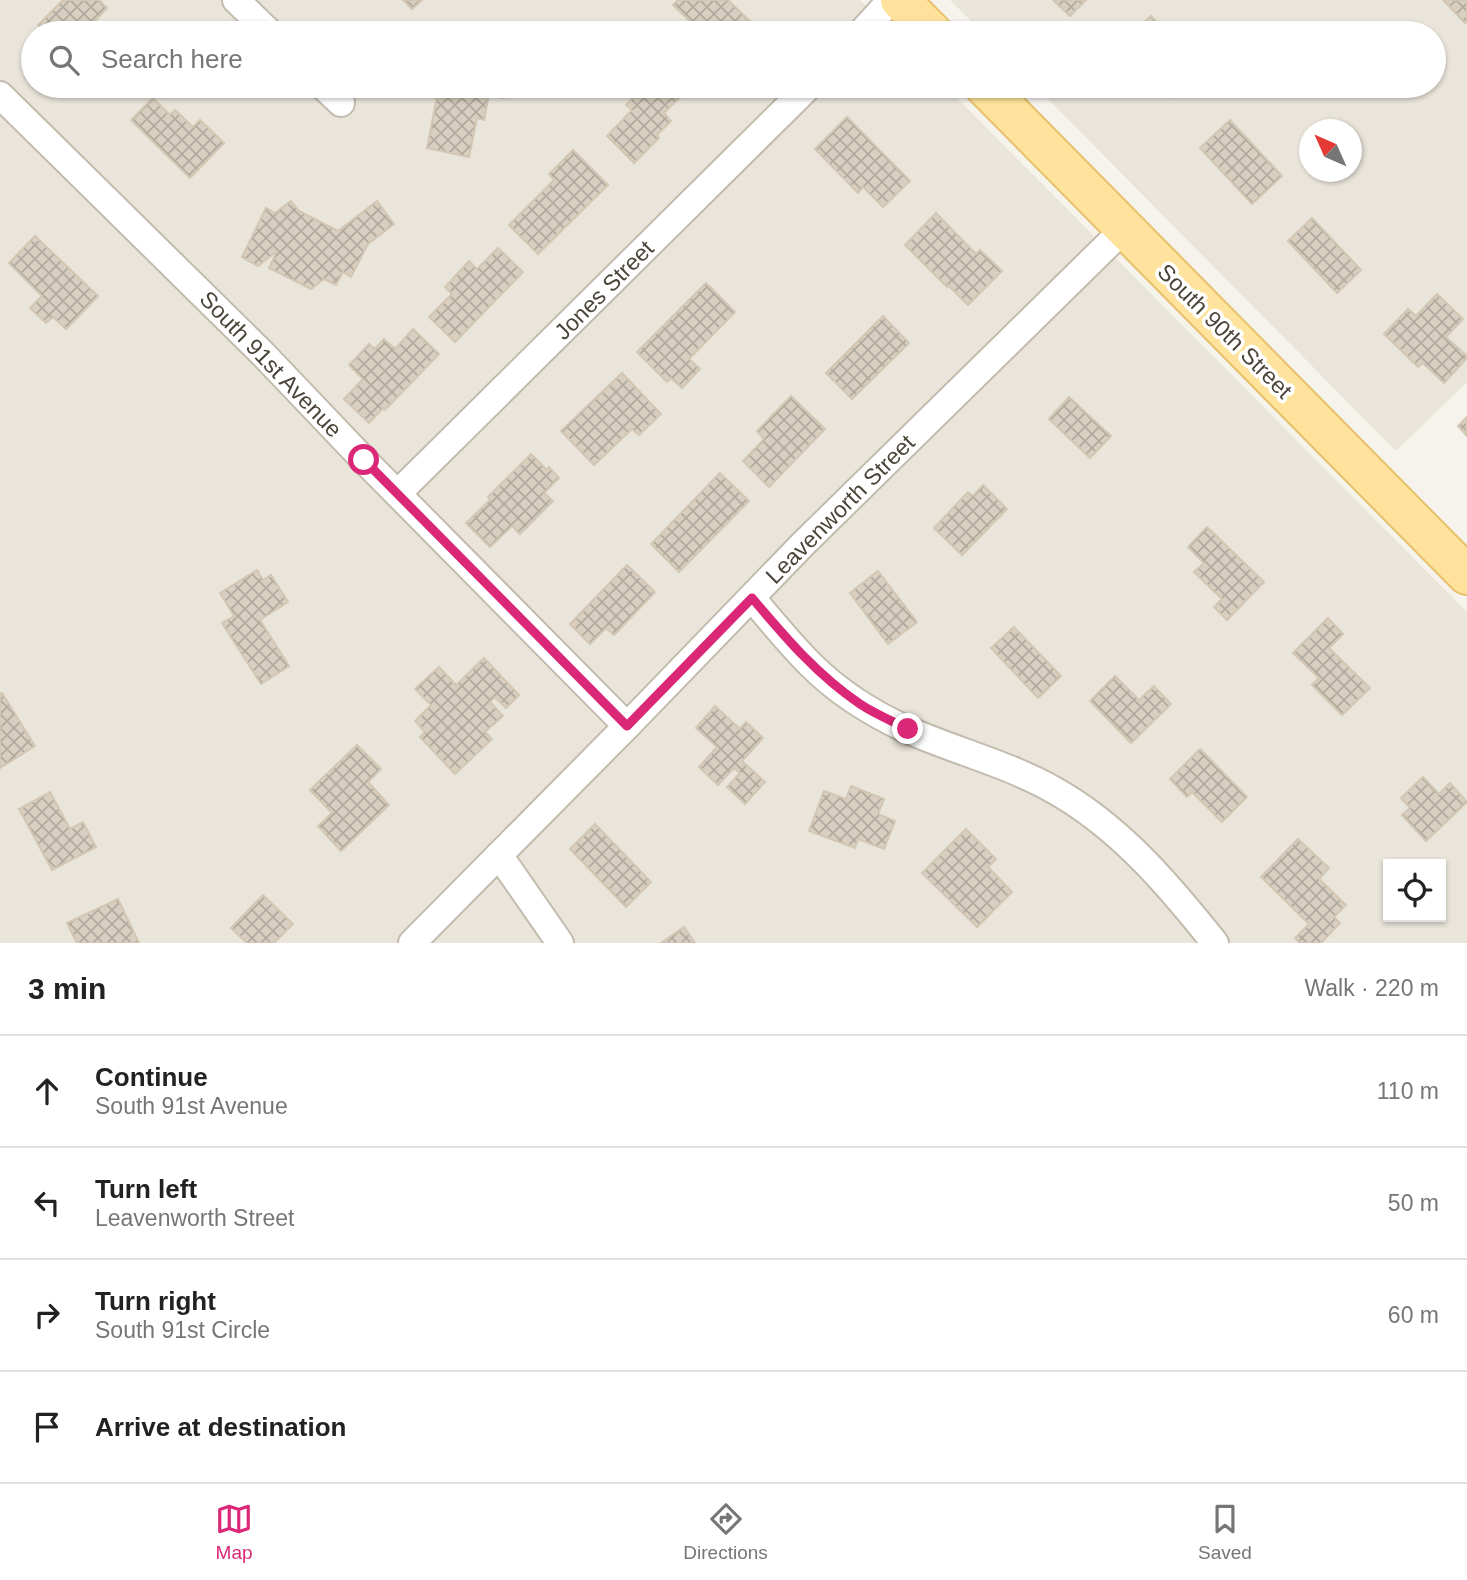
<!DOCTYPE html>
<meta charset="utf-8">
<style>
:root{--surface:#fff;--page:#f2f2f2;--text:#222;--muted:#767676;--line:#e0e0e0;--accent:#db2777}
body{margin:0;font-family:Helvetica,sans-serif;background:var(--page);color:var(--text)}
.controls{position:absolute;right:21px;bottom:21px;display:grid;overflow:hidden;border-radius:0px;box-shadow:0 2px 5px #0004}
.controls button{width:63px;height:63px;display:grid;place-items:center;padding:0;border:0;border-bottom:2px solid var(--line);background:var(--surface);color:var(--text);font:35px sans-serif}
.compass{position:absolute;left:1299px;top:119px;width:63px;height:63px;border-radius:50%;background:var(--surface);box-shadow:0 2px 5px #0004;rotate:315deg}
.stop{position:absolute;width:21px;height:21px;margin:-16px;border:5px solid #db2777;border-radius:50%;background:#fff}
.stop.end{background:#db2777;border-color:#fff;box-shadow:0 2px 7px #0008}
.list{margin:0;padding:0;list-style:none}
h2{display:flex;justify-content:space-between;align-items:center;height:91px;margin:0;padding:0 28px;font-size:30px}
h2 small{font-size:23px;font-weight:400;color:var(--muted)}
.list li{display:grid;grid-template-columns:46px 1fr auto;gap:21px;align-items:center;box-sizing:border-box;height:112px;padding:0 28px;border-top:2px solid var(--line)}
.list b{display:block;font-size:26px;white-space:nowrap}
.list p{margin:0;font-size:23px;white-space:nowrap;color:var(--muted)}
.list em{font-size:23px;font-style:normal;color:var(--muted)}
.icon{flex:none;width:38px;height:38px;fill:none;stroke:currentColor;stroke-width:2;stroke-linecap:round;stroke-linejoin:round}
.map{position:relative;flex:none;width:1467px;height:943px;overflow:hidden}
.search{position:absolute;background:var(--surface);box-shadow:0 2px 5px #0004;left:21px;right:21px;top:21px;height:77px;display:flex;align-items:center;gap:18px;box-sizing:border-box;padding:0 24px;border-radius:38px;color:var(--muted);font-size:26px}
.sheet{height:539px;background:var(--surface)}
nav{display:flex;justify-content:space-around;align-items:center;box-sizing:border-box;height:98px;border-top:2px solid var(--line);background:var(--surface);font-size:19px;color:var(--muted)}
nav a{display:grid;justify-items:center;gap:4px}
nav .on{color:var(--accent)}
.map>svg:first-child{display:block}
</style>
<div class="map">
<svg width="1467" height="943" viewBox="0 0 1467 943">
<defs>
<pattern id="building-cross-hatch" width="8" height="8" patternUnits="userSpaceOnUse" patternTransform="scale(1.75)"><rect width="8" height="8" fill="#d8cfc1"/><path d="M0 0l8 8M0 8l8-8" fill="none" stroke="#b1aa9e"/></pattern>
</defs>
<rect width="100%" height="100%" fill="#f6f3ec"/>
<!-- residential -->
<g fill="#eae5da" fill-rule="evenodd">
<path d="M0 0H860L893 33H33V86H945L1467 612V943H0ZM1388 864H1441V917H1388Z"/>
<path d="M950 0H1467V382L1396 451 1035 86H1434V33H983ZM1310 130H1352V172H1310Z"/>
</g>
<!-- building -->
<g fill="url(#building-cross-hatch)" stroke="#d3c7b4" stroke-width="2">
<polygon points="63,0 99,0 107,8 94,22 105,33 46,33 38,25"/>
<polygon points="403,0 422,0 412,9"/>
<polygon points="678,0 728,0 762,33 702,33 673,5"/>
<polygon points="1053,0 1086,0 1070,16"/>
<polygon points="1443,0 1467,0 1467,21 1465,23"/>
<polygon points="1151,16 1167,33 1132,33"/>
<polygon points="117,23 127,33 106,33"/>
<polygon points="439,86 507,86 504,98 489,95 484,120 477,118 469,157 427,148"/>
<polygon points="645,86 677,86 684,93 664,113 671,121 657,135 659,138 634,163 607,136 632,110 626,105"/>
<polygon points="1161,86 1184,86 1172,97"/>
<polygon points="153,98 170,115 175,110 193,127 200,120 224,143 190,178 131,120"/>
<polygon points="847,117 910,181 883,207 863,187 858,193 815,149"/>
<polygon points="1230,120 1282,176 1252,204 1200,148"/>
<polygon points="573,150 608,185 538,254 509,225 554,180 549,174"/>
<polygon points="291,201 299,211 338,231 377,201 394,224 368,244 351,277 343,272 336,285 324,279 311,289 269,268 277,251 258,266 242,257 266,208 275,213"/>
<polygon points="936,213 976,254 980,250 1002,271 968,305 948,285 947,287 905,245"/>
<polygon points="1312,218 1361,270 1337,293 1288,241"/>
<polygon points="35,236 98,296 66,329 53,317 46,323 30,308 42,296 9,263"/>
<polygon points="498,248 523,272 455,342 429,317 452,294 445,287 469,261 477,269"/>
<polygon points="706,283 735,312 689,359 700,369 682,388 671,378 667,382 637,352"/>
<polygon points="1437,294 1463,319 1446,337 1467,356 1467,358 1444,383 1423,363 1418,367 1384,334 1408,309 1416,316"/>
<polygon points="883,316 909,343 852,399 826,373"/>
<polygon points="413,329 439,354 385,410 383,408 369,423 344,399 363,379 349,365 369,344 375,349 384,339 395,349"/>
<polygon points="622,373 661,414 639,435 632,429 594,465 561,431"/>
<polygon points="791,396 825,429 769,487 743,461 764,439 757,431"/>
<polygon points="1069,397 1111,436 1090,458 1049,419"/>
<polygon points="1467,417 1467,436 1458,426"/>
<polygon points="531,454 547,470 549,467 559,478 544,493 553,501 520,534 512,526 490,547 466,523 490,500 488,497"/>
<polygon points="720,473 749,501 679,572 651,544"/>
<polygon points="983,485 1007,509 962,555 934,528 968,492 973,496"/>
<polygon points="1207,527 1264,582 1227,620 1214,607 1222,599 1194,572 1204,563 1188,547"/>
<polygon points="627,565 655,592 614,635 606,628 590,644 570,624"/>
<polygon points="257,570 263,580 271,575 288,602 260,620 289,666 261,684 222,623 234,616 220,593"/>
<polygon points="878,571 917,622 888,644 850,593"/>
<polygon points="1328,618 1343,634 1329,648 1370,688 1342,715 1312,685 1319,678 1293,653"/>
<polygon points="1014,627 1061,676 1038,698 991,648"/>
<polygon points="484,658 519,695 506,708 495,697 490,702 503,716 485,732 492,739 455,774 420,737 425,732 415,721 431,705 415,689 439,667 456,685"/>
<polygon points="1115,676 1139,700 1154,686 1171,704 1131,743 1090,701"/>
<polygon points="2,693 35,746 0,768 0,694"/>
<polygon points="715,706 740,729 746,722 763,738 742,761 765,782 745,804 727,787 740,773 734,768 718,785 699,767 717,747 696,728"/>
<polygon points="357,745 381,769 368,782 389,805 341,851 318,826 332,813 310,790"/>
<polygon points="1200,749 1247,797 1222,822 1192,792 1187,797 1170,779"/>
<polygon points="1423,777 1439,794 1450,783 1467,802 1426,841 1402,815 1410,808 1401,798"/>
<polygon points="851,786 884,799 878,814 895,821 884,849 858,839 855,848 809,831 824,791 846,799"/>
<polygon points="50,792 70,829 83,822 96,847 52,870 19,809"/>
<polygon points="595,824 651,882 626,907 570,849"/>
<polygon points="966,829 996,859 988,867 1012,892 977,927 922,873"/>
<polygon points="1298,839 1329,868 1319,879 1346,905 1334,917 1340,923 1321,943 1300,943 1295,938 1309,924 1261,877"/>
<polygon points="263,895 293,924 274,943 247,943 231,928"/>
<polygon points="118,899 139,943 77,943 67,923"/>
<polygon points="684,927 695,943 661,943"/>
</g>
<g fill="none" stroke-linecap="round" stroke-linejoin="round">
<!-- minor casing -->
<g stroke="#c2bbae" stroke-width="30">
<g id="minor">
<polyline points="236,0 270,33"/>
<polyline points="861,33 891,0"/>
<polyline points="323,86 341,103"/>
<polyline points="0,95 263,354 364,460 627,726"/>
<polyline points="398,493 809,86"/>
<path d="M752 598C771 621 790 644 811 665 839 693 873 714 908 730 960 753 1016 766 1064 796 1125 833 1171 888 1215 943"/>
<polyline points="499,855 560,943"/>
<polyline points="412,943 627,726 802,545 1124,229"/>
</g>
</g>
<!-- primary casing -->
<g stroke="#e6c16a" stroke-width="42">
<g id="primary">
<polyline points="900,0 933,33"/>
<polyline points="984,86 1467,575"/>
</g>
</g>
<!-- minor -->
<use href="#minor" stroke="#fff" stroke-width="26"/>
<!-- primary -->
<use href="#primary" stroke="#ffe39c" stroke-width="38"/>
</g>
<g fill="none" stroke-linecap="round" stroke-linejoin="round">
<!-- route -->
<path stroke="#db2777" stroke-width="9" d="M364 460 627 726 752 598C785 637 817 675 860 704 875 714 892 721 908 729"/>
</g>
<g text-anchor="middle" stroke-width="7" stroke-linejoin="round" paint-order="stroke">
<!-- street labels -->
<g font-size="23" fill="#4b4439" stroke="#fff">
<text transform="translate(604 290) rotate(-45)" y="8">Jones Street</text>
<text transform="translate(1225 331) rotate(45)" y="8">South 90th Street</text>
<text transform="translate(271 364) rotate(46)" y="8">South 91st Avenue</text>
<text transform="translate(840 509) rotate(-45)" y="8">Leavenworth Street</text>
</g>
</g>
</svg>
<div class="controls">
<button><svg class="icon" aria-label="locate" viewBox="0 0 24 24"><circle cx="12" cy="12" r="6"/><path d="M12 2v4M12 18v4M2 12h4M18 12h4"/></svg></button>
</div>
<svg class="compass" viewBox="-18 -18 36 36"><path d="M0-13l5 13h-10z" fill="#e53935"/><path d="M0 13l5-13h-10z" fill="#767676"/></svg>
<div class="stop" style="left:364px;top:460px"></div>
<div class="stop end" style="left:908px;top:729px"></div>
<div class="search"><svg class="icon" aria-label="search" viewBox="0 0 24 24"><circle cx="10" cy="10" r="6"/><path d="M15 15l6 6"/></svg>Search here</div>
</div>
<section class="sheet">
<h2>3 min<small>Walk · 220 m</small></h2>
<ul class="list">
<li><svg class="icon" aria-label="ahead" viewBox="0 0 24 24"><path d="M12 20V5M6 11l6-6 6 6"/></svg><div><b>Continue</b><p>South 91st Avenue</p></div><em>110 m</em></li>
<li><svg class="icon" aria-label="left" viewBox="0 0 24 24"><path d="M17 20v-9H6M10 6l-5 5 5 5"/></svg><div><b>Turn left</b><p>Leavenworth Street</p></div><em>50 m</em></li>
<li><svg class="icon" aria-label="right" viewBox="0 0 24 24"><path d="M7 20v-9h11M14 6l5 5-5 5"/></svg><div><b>Turn right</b><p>South 91st Circle</p></div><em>60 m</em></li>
<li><svg class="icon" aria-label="arrive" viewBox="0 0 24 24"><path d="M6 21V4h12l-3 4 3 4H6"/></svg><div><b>Arrive at destination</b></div></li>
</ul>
</section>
<nav>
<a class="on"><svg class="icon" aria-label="map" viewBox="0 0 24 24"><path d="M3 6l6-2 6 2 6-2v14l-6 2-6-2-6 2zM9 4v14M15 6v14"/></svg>Map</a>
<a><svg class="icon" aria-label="directions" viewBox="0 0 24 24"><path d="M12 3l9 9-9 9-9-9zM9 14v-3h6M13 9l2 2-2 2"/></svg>Directions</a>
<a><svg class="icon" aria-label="saved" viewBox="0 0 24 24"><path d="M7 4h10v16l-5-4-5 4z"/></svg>Saved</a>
</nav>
